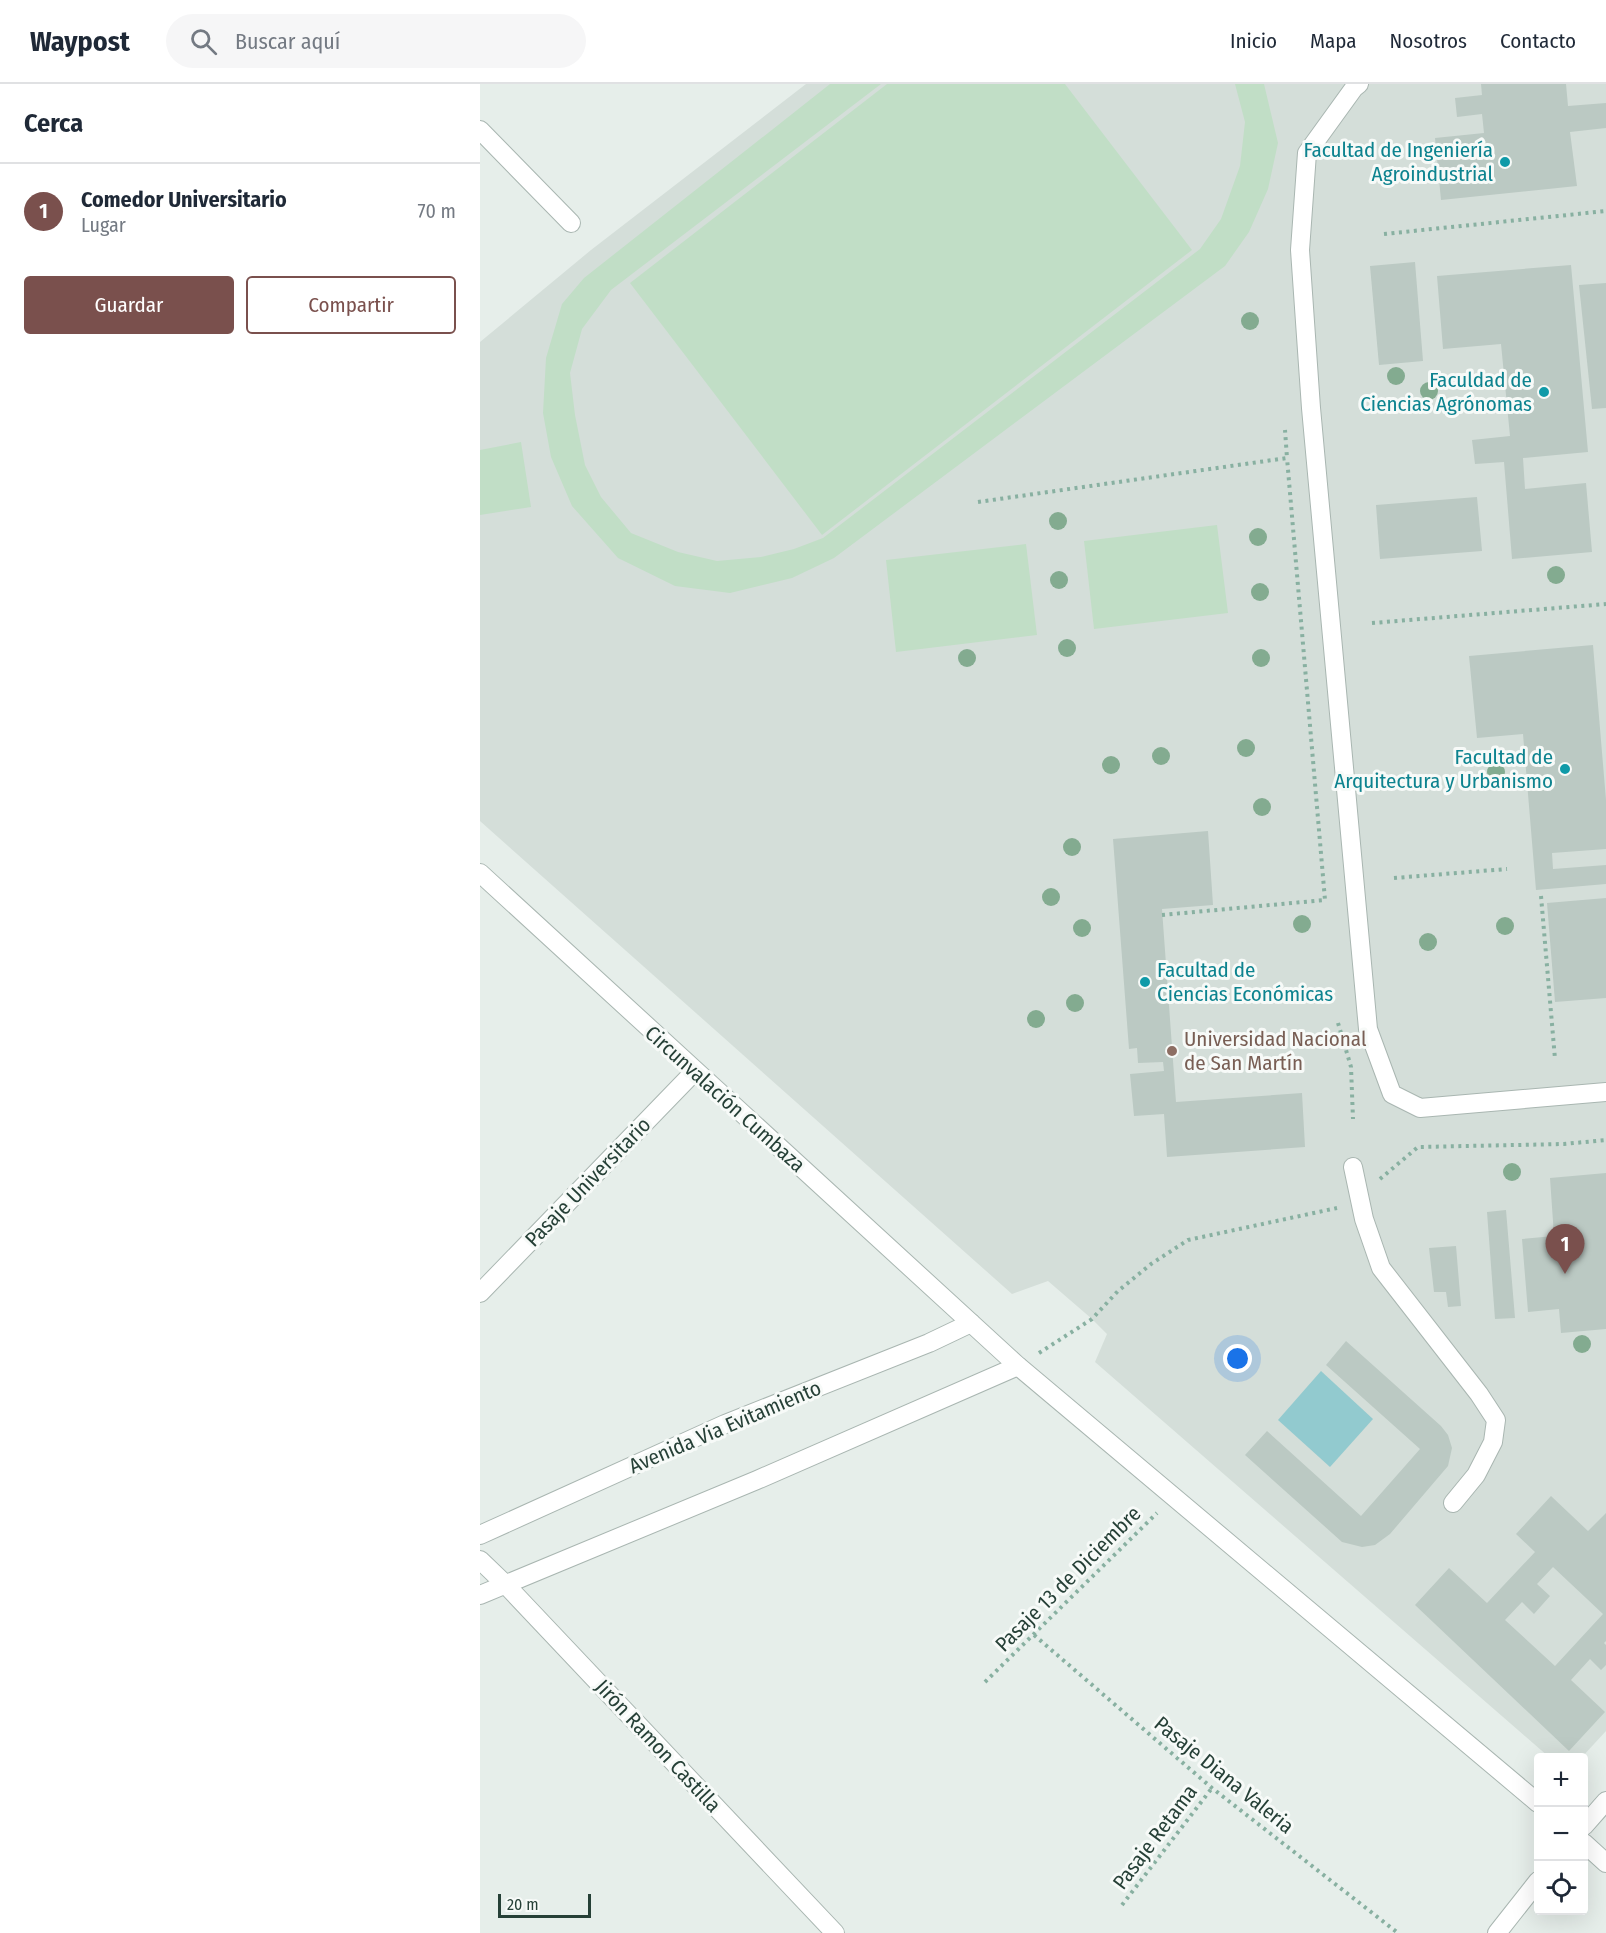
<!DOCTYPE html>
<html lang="es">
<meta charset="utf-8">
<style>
:root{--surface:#fff;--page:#f6f6f7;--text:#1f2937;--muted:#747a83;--line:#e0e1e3;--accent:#7a504d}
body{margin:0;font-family:"Fira Sans Condensed",sans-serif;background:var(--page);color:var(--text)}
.controls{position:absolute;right:18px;bottom:18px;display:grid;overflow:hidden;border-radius:6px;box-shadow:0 6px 24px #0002}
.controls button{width:54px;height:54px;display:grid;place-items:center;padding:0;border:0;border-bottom:2px solid var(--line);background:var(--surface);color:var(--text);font:30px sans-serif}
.scale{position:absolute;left:18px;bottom:15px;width:93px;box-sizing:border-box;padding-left:6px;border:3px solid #264037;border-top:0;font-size:16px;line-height:21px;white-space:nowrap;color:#264037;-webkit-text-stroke:4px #f7faf8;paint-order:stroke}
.you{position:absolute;left:758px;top:1275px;width:21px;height:21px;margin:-15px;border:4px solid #fff;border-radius:50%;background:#1a73e8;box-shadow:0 0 0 9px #1a73e833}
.badge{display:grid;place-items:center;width:39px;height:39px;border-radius:50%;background:var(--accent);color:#fff;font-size:20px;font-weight:700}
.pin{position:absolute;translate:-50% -50px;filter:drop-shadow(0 2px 3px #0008)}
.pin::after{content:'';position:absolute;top:32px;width:21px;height:18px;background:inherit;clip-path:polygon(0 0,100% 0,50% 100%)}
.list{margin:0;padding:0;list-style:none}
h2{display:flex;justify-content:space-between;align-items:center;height:78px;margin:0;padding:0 24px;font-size:26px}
h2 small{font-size:20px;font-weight:400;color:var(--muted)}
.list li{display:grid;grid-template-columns:39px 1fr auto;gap:18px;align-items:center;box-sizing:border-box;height:96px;padding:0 24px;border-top:2px solid var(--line)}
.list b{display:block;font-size:22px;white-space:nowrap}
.list p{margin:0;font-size:20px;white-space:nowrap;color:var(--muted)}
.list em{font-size:20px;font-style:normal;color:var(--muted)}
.actions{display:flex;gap:12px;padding:18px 24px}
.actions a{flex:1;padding:14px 0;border:2px solid var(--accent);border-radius:6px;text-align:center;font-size:21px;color:var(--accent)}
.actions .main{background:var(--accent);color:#fff}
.icon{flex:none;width:33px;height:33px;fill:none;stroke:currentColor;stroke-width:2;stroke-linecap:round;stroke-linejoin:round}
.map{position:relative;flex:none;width:1126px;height:1849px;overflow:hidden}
header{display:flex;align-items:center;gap:36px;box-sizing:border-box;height:84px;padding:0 30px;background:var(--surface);border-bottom:2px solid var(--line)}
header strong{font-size:28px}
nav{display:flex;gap:33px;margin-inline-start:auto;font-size:21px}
.search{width:420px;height:54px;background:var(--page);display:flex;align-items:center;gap:15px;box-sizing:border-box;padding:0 21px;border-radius:33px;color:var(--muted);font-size:22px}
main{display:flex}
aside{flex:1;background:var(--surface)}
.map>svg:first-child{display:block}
</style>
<header>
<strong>Waypost</strong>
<div class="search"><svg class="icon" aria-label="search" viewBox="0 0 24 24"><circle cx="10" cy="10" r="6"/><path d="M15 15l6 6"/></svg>Buscar aquí</div>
<nav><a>Inicio</a><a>Mapa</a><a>Nosotros</a><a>Contacto</a></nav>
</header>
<main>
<aside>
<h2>Cerca<small></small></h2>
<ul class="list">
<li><span class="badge">1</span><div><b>Comedor Universitario</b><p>Lugar</p></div><em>70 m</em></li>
</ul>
<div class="actions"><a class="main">Guardar</a><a>Compartir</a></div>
</aside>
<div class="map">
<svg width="1126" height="1849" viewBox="0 0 1126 1849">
<rect width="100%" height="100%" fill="#e6eeea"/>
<!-- built -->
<polygon fill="#d4ded9" points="326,0 1126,0 1126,1647 1102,1673 1069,1673 615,1278 627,1250 612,1235 568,1197 532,1210 0,737 0,258 111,166"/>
<!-- green -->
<g fill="#c1dec6">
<polygon points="350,0 401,0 131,206 102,245 90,289 95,331 105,381 121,413 151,449 198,468 237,477 281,473 314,465 343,454 720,165 741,135 760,82 765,38 755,0 784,0 798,59 788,105 769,148 745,182 354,474 312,494 250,509 195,502 138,474 92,422 71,373 63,329 66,274 82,220 104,194"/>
<polygon points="407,0 585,0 712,166 342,451 150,199"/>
<polygon points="41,358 51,423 0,431 0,366"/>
<polygon points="737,441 748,529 614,545 604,457"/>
<polygon points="546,460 557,551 416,568 406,476"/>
</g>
<!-- water -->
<polygon fill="#92cacf" points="841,1287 893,1335 850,1383 798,1336"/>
<!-- building -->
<g fill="#bbc9c3" fill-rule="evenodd">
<polygon points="1001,0 1086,0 1088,22 1126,19 1126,44 1090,48 1097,102 961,116 955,54 1004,49 1002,30 977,33 975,14 1002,11"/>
<polygon points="935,178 943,277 899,281 890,182"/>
<polygon points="1091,181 1108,368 1043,374 1045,405 1106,399 1112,468 1032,475 1024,378 995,380 992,356 1030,352 1021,260 963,265 957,192"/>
<polygon points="1126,199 1126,324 1112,325 1099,201"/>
<polygon points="997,413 1002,467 900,475 896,421"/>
<polygon points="1113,561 1126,716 1126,765 1072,769 1073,785 1126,781 1126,800 1056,806 1043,650 997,654 989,572"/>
<polygon points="728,747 733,821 682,825 696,1018 822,1009 825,1063 687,1073 684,1030 654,1032 650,990 684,987 683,978 658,979 657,964 649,965 633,755"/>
<polygon points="1126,814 1126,914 1075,918 1067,819"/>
<polygon points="1126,1089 1126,1245 1081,1249 1079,1225 1048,1228 1042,1155 1074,1152 1070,1094"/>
<polygon points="1026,1126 1035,1234 1015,1235 1007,1128"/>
<polygon points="976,1162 981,1222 968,1223 966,1208 954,1208 949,1164"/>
<polygon points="866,1257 961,1342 968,1351 972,1364 968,1382 910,1450 895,1461 882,1463 862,1458 765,1371 787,1347 881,1432 940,1365 846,1281"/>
<path d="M1071 1412 1108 1447 1126 1429V1557L1124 1559 1126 1561V1581L1121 1586 1110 1575 1091 1596 1125 1628 1089 1667 935 1521 969 1484 1007 1519 1055 1468 1036 1450ZM1073 1483 1123 1530 1075 1582 1025 1536 1042 1518 1054 1530 1070 1512 1057 1500Z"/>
</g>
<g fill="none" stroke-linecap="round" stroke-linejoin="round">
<!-- minor casing -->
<g stroke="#a9b6b1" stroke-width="20">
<g id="minor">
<polyline points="879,0 874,4 827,69 820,166 831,324 888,945 912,1010 940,1024 1126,1008"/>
<polyline points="0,46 91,139"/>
<polyline points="0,789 538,1282 1058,1719"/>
<polyline points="873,1083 884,1135 901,1184 999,1310 1016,1336 1013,1358 996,1391 973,1419"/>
<polyline points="0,1209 215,987"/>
<polyline points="0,1451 245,1340 449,1259 491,1239"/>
<polyline points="0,1476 26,1501 355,1849"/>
<polyline points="0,1511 277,1396 538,1282"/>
<polyline points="1104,1742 1126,1717"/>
<polyline points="1104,1759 1126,1779"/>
<polyline points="1017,1849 1058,1797"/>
</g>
</g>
<!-- path -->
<g stroke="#88b0a1" stroke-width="4" stroke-dasharray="3 4.5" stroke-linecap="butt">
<polyline points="904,150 1126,127"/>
<polyline points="498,418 807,374 805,346"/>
<polyline points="892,539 1126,520"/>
<polyline points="914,794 1027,785"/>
<polyline points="1061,812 1075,975"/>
<polyline points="682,831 845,816 807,374"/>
<polyline points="858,939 861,949"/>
<polyline points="864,959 871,983 873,1035"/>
<polyline points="900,1095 938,1063 1084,1060 1126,1056"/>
<polyline points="559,1269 612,1235 638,1207 671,1180 708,1156 857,1124"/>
<polyline points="554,1551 732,1704 918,1849"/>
<polyline points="505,1598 677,1429"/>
<polyline points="642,1821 732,1704"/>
</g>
<!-- minor -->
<use href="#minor" stroke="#fff" stroke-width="18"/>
</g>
<!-- trees -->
<g fill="#83ab90">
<circle cx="770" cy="237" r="9"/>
<circle cx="916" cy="292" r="9"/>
<circle cx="949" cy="307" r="9"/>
<circle cx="578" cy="437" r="9"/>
<circle cx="778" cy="453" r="9"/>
<circle cx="1076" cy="491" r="9"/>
<circle cx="579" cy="496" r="9"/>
<circle cx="780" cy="508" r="9"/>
<circle cx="587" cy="564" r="9"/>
<circle cx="487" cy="574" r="9"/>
<circle cx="781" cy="574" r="9"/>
<circle cx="766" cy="664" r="9"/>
<circle cx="681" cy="672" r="9"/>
<circle cx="631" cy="681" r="9"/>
<circle cx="1016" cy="688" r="9"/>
<circle cx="782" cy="723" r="9"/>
<circle cx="592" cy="763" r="9"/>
<circle cx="571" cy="813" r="9"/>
<circle cx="822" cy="840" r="9"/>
<circle cx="1025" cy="842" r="9"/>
<circle cx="602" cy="844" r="9"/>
<circle cx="948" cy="858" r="9"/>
<circle cx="595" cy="919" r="9"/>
<circle cx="556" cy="935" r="9"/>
<circle cx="1032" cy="1088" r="9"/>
<circle cx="1102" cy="1260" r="9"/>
</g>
<!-- markers -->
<g fill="#0f9aa8" stroke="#f7faf8" stroke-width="2">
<circle cx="1025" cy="78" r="6"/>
<circle cx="1064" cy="308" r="6"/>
<circle cx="1085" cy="685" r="6"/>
<circle cx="665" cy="898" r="6"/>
</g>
<circle fill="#8d6e63" stroke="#f7faf8" stroke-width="2" cx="692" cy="967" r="6"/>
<g text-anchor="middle" stroke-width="6" stroke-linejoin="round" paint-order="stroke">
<!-- culture labels -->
<g font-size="21" fill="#0d838f" stroke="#f7faf8" text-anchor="end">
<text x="1013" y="73">Facultad de Ingeniería<tspan x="1013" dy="24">Agroindustrial</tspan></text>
<text x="1052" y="303">Faculdad de<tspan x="1052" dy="24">Ciencias Agrónomas</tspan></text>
<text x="1073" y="680">Facultad de<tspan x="1073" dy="24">Arquitectura y Urbanismo</tspan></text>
<text x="677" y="893" text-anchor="start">Facultad de<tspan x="677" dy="24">Ciencias Económicas</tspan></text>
</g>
<!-- education labels -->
<g font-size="21" fill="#785e54" stroke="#f7faf8" text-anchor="start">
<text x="704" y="962">Universidad Nacional<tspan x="704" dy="24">de San Martín</tspan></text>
</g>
<!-- street labels -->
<g font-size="21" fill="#264037" stroke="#f7faf8">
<text transform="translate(245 1015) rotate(42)" y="7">Circunvalación Cumbaza</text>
<text transform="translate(108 1098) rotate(-46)" y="7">Pasaje Universitario</text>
<text transform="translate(245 1343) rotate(-23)" y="7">Avenida Via Evitamiento</text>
<text transform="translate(588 1495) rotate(-45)" y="7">Pasaje 13 de Diciembre</text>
<text transform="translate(178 1662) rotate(47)" y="7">Jirón Ramon Castilla</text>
<text transform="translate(744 1691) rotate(39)" y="7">Pasaje Diana Valeria</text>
<text transform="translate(675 1753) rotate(-53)" y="7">Pasaje Retama</text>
</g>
</g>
</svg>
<div class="controls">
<button>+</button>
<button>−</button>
<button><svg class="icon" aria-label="locate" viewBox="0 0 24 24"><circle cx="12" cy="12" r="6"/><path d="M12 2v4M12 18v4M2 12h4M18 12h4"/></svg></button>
</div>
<div class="scale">20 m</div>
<div class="you"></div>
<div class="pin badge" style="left:1085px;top:1190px">1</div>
</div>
</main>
